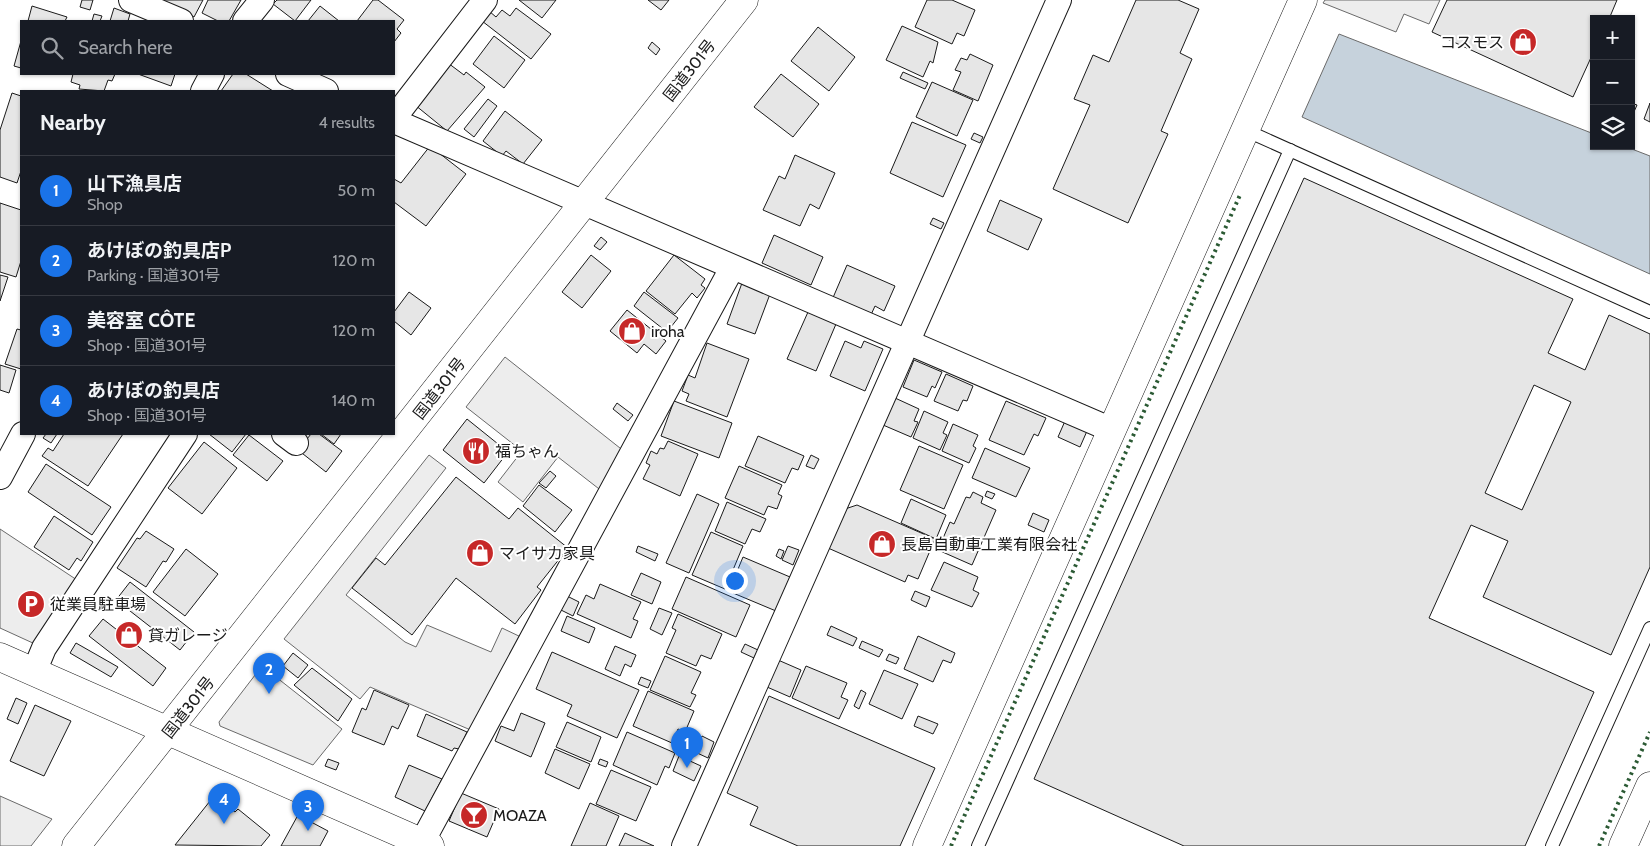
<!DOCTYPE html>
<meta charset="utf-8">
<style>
:root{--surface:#171b24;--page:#20242c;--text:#f1f3f6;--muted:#9ea1a6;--line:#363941;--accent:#1a73e8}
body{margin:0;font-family:Cabin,"Noto Sans JP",sans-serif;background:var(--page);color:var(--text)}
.controls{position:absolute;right:15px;top:15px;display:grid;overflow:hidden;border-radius:0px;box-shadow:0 1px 4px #0004}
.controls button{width:45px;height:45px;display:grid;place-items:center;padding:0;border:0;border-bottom:1px solid var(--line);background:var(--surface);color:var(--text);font:25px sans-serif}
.you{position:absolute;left:734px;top:580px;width:18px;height:18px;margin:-12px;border:4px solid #fff;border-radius:50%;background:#1a73e8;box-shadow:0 0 0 8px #1a73e833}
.badge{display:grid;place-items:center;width:32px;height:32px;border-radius:50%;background:var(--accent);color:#fff;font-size:16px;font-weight:700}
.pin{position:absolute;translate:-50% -41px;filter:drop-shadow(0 1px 2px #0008)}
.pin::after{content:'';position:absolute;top:26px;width:18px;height:15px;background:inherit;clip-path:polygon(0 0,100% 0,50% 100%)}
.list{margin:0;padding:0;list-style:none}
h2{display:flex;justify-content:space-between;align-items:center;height:65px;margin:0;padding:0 20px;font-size:21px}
h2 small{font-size:16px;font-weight:400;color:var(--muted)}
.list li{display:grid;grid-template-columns:32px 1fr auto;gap:15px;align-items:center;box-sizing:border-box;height:70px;padding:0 20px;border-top:1px solid var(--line)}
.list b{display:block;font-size:19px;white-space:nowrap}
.list p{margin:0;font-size:16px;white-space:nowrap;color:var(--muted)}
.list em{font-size:16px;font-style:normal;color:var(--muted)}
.icon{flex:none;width:28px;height:28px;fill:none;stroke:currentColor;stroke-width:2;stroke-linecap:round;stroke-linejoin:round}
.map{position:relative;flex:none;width:1650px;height:846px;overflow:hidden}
.search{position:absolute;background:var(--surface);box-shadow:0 1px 4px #0004;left:20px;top:20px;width:375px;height:55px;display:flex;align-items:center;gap:12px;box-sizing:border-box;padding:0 18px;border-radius:0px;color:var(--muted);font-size:19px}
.panel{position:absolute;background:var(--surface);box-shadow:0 1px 4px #0004;left:20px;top:90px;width:375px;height:345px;border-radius:0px}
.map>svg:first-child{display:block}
</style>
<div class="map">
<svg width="1650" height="846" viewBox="0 0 1650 846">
<rect width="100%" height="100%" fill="#fff"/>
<!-- parking -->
<g fill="#ededed" stroke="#6a6a6a">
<polygon points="1325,0 1440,0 1429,24 1404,14 1396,32 1323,3"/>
<polygon points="505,357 625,452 603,492 558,457 523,502 498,482 522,451 466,407"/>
<polygon points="429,455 446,468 346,595 405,642 416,647 427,625 491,652 502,628 523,638 473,731 370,687 360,699 284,639"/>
<polygon points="0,529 77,580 35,644 0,628"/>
<polygon points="262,666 342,729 313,765 220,726 219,722"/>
<polygon points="0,796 52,819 31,846 0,846"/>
</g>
<!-- water -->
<polygon fill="#c6d2dc" stroke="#6a6a6a" points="1339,34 1594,134 1594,146 1624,146 1650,156 1650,274 1302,117"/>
<!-- building -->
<g fill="#e6e6e6" stroke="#1a1a1a" fill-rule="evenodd">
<polygon points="82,0 93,0 90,10 80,7"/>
<polygon points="160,0 203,0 194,17"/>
<polygon points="208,0 241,0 229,21 218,21 202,13"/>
<polygon points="277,0 311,0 295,21 273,4"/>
<polygon points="373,0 378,0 404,20 397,29 401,33 394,42 394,21 357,21"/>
<polygon points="519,0 556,0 542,18"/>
<polygon points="648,0 669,0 661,10"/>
<polygon points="927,0 952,0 975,10 964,36 957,33 952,44 915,27"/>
<polygon points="1136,0 1178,0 1199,9 1180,53 1192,59 1161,131 1168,134 1128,223 1053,189 1090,105 1074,99 1093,55 1109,62"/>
<polygon points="1447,0 1617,0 1609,19 1594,19 1594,51 1573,97 1432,32"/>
<polygon points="32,6 67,17 65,21 28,21"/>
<polygon points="320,6 339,21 308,21"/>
<polygon points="114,8 130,14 128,21 110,21"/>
<polygon points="516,8 551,34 531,59 482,21 489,11 496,17 502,10 510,16"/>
<polygon points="94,14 102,16 100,21 92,21"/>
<polygon points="902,26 938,42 933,63 930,61 923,77 886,60"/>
<polygon points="818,27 855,57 829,91 791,61"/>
<polygon points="494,36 525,60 504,88 473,64"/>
<polygon points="21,41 21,68 14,66"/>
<polygon points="652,42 660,49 656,55 648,48"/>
<polygon points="970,54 993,65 978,101 953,90 961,72 955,70 961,58 967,60"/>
<polygon points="448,63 464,75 466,72 485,87 447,131 415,105"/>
<polygon points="903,72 928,83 925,89 900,78"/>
<polygon points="73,74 115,74 112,81 108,80 104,91 79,89 80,85 71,82"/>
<polygon points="138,74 175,74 171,86"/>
<polygon points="233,74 246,74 273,91 221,91"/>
<polygon points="781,74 819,104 793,137 754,107"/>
<polygon points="932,82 973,100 957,136 916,117"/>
<polygon points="12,93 21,96 21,171 17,183 0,177 0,130"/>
<polygon points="488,99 497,106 474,137 464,129"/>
<polygon points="1631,103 1637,105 1633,114 1631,113"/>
<polygon points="1650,103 1650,122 1644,119"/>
<polygon points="505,111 542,140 523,164 506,151 502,156 483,141"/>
<polygon points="912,122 966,145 943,197 890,173"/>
<polygon points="974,133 983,137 980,143 971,139"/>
<polygon points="430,146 466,174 426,226 394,202 394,179 401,183"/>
<polygon points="795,155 835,173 819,209 810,204 800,226 763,210 779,176 785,179"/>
<path d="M1304 178 1573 299 1548 353 1585 370 1609 315 1650 334V567L1611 655 1483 597 1508 541 1471 525 1429 618 1594 692 1525 846H1184L1034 779ZM1534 385 1571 402 1522 510 1485 493Z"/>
<polygon points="1000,200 1042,219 1028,250 987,231"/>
<polygon points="0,203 21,210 21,261 16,277 0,272"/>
<polygon points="933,218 944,223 941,229 930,224"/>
<polygon points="774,235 823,257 811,285 762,263"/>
<polygon points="601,237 607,242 600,250 594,246"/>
<polygon points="591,255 611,271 582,308 562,292"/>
<polygon points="674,255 705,279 701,285 705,288 697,298 692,293 675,314 646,291"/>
<polygon points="847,265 895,286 884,311 875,306 870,317 832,300"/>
<polygon points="0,275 8,277 0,301"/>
<polygon points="742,283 770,294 755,334 727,324"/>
<polygon points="409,292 431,308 411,335 394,321 394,312"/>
<polygon points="644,292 678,318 667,332 634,306"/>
<polygon points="627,310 666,341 656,354 644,344 637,353 610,331"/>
<polygon points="808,312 836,324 816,371 787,359"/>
<polygon points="17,329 21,330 21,369 5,364"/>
<polygon points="845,341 861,348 864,341 883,349 865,391 830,376"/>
<polygon points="707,343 749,359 727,417 686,401 689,394 682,391 688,375 695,378"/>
<polygon points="914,360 942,372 935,388 932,386 927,397 903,387"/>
<polygon points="0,365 16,370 9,393 0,390"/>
<polygon points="946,374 973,386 967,401 963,400 958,411 934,401"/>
<polygon points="895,398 919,409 914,421 918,422 911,437 883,425"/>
<polygon points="674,401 732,423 719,458 661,436"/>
<polygon points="1006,401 1046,418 1038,436 1034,434 1024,455 989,440"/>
<polygon points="617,403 633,415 628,421 613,409"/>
<polygon points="924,411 948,422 943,433 947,435 940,450 913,438"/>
<polygon points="467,419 508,452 484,483 443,450"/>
<polygon points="1065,421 1087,431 1080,447 1058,437"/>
<polygon points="953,424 978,435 973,446 976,448 969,463 942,451"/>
<polygon points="46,434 57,434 51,443 43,438"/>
<polygon points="64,434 123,434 88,486 42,456 48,448 53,451"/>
<polygon points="209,434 246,434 232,452"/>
<polygon points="311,434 319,434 342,451 326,472 298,450"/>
<polygon points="321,434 341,434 334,444"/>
<polygon points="249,435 283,461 267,481 233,455"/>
<polygon points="758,436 804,456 798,470 792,468 785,483 745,466"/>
<polygon points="668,441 698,454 680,496 643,479 650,465 646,463 651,451 657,454 660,448 664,449"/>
<polygon points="204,442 237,468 202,514 168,488"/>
<polygon points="919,446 963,465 944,509 900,490"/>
<polygon points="985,448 1030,468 1016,497 972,478"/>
<polygon points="811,455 819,459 814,469 806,466"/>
<polygon points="46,464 111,507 92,535 28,492"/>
<polygon points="739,466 782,485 778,494 782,496 777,509 768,506 764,515 725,498"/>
<polygon points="550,471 556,476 546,488 539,483"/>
<polygon points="456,477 509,519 518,508 568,548 537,587 541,590 515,624 456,578 412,635 352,588 376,558 385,565"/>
<polygon points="539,485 572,510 555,532 523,506"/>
<polygon points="987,491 995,494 992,499 985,496"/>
<polygon points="973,492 983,497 981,503 996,510 972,565 938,550 950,522 954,524 966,497 970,498"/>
<polygon points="697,494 719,504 689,573 666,563"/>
<polygon points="911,499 946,515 936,539 901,523"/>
<polygon points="727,502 766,519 760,532 752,529 745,544 715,531"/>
<polygon points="857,505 935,539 918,579 908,575 905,582 828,548 845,509"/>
<polygon points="1033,513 1049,520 1044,532 1028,525"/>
<polygon points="54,516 93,542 81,561 77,558 69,570 34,547"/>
<polygon points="146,531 174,549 166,562 163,561 146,587 117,568 137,538 140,539"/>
<polygon points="711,532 743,546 725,589 692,575"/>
<polygon points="638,546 658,554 655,561 636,552"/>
<polygon points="788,546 799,550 793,565 782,560"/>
<polygon points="186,549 218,574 185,616 153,592"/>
<polygon points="779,549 784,551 781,559 776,556"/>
<polygon points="743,557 790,577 776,611 733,593 741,576 736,574"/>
<polygon points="944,562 978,577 973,590 979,593 972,607 931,590"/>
<polygon points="641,573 661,582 652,604 631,595"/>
<polygon points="686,577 750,605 736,637 672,609"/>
<polygon points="130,582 194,632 180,650 116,600"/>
<polygon points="600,584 641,602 633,619 638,621 631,638 577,614 586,595 594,599"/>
<polygon points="915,591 930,597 926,607 911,600"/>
<polygon points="567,596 579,602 573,616 561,610"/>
<polygon points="659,608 672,613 662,635 650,629"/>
<polygon points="678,614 722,634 711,659 701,655 696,666 666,653 676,630 672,628"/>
<polygon points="567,616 595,628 589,643 561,631"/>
<polygon points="103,619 166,668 153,686 89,636"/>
<polygon points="831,626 857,638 853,646 827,635"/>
<polygon points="918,636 955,653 951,663 943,660 933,682 904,669"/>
<polygon points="862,641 883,650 879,657 859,648"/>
<polygon points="76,643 118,667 111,677 70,653"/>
<polygon points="745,644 758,650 754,658 741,652"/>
<polygon points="615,646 636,655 631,667 625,664 620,676 605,669"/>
<polygon points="552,652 639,690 617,738 567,716 572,705 536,689"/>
<polygon points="293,653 308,665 298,678 283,666"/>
<polygon points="889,654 899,658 896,664 886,660"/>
<polygon points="665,656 701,672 691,693 696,695 690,707 650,690"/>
<polygon points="778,660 801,670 790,697 767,687"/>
<polygon points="806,666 847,683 841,697 848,700 839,719 792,698"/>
<polygon points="312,668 352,699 338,721 294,685"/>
<polygon points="884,670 918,684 902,719 869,704"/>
<polygon points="641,677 651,681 648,688 638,684"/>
<polygon points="374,690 409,705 398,729 392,726 384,745 352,732 362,708 366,710"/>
<polygon points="861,690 866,693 859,709 854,706"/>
<polygon points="648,691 694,711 685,732 678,729 672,743 633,726"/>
<polygon points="769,696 935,768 900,846 798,846 750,825 758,807 727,793"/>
<polygon points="16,698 27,703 18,724 7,719"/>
<polygon points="35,705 71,721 44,776 10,761"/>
<polygon points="521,713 545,723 531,757 495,741 501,726 514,731"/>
<polygon points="426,714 467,732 459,749 454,748 452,751 417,736"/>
<polygon points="918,716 938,724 933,734 914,726"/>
<polygon points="567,722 601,737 591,762 556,747"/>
<polygon points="627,732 675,753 669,768 665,766 657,785 613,765"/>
<polygon points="702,736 714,742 708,758 695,752"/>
<polygon points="555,749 590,764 579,789 545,773"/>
<polygon points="679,756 701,766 694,781 673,771"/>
<polygon points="328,759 339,763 336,770 325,766"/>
<polygon points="600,759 608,762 606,767 598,764"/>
<polygon points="409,765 442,779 425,811 395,797"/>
<polygon points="611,770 651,787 636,821 596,804"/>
<polygon points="461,793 499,809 487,837 449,821"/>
<polygon points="214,796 235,812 238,809 270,835 261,846 175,845"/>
<polygon points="590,803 619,816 606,846 571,846"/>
<polygon points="298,815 328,831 320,846 281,846"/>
<polygon points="625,833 654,846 619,846"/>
</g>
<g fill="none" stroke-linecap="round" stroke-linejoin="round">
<!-- lane casing -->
<g stroke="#1a1a1a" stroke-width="14">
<g id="lane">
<polyline points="1245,130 1650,312"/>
<polyline points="978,846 1290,150"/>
<polyline points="1552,846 1650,628"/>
</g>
</g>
<!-- street casing -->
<g stroke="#1a1a1a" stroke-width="26">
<g id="street">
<polyline points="131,0 181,21"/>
<polyline points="245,21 262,0"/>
<polyline points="288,74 326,91"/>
<polyline points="203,91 212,74"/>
<polyline points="394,118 485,0"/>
<polyline points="394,121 1112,430"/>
<polyline points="284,434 296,443"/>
<polyline points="0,477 23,434"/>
<polyline points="34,672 44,648 185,434"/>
<polyline points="420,846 732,268"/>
<polyline points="684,846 1059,0"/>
</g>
</g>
<!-- secondary casing -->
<g stroke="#1a1a1a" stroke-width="29">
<g id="secondary">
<polyline points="0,657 430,846"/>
<polyline points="927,846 1303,0"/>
<polyline points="1623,846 1650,786"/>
</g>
</g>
<!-- highway casing -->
<g stroke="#1a1a1a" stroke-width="29">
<polyline id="highway" points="76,846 744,0"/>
</g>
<!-- lane -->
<use href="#lane" stroke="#fff" stroke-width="12"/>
<!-- street -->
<use href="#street" stroke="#fff" stroke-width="24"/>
<!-- secondary -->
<use href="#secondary" stroke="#fff" stroke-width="28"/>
<!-- highway -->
<use href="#highway" stroke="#fff" stroke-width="28"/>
<!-- hedge -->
<g stroke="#2b5a34" stroke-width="4" stroke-dasharray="2.5 4" stroke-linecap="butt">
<polyline points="951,846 1240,195"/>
<polyline points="1599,846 1650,732"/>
</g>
</g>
<!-- icons -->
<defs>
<g id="shop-disc" transform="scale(1.4375)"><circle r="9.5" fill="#c62828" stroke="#fff"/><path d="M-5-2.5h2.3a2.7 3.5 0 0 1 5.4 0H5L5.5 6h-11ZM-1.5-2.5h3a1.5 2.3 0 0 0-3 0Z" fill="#fff"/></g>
<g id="restaurant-disc" transform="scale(1.4375)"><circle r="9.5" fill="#c62828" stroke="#fff"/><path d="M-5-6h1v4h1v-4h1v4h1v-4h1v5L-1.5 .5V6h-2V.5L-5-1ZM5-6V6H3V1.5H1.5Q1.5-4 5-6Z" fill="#fff"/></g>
<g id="parking-disc" transform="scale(1.4375)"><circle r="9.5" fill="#c62828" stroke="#fff"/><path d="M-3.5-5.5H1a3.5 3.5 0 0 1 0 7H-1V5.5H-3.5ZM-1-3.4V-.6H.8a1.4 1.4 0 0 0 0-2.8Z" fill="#fff"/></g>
<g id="bar-disc" transform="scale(1.4375)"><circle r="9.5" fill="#c62828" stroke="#fff"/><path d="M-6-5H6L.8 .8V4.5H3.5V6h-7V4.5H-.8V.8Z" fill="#fff"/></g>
</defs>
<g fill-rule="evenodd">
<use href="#shop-disc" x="1523" y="42"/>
<use href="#shop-disc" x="632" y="331"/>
<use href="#restaurant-disc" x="476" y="451"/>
<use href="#shop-disc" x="882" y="544"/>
<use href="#shop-disc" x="480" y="553"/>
<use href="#parking-disc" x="31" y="604"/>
<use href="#shop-disc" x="129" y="635"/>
<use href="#bar-disc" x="474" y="815"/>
</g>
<g text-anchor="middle" stroke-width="4" stroke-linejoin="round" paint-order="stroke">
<!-- poi labels -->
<g font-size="16" fill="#1a1a1a" stroke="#fff" text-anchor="start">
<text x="1504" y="48" text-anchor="end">コスモス</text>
<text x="651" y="337">iroha</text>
<text x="495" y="457">福ちゃん</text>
<text x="901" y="550">長島自動車工業有限会社</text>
<text x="499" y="559">マイサカ家具</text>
<text x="50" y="610">従業員駐車場</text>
<text x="148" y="641">貸ガレージ</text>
<text x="493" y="821">MOAZA</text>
</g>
<!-- street labels -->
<g font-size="16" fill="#1a1a1a" stroke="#fff">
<text transform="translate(689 70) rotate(-52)" y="6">国道301号</text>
<text transform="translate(439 388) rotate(-52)" y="6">国道301号</text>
<text transform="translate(188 707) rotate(-52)" y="6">国道301号</text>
</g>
</g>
</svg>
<div class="controls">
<button>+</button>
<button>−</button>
<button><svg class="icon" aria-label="layers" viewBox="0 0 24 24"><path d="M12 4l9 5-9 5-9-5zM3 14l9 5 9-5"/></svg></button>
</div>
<div class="you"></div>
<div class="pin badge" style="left:687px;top:768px">1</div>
<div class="pin badge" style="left:269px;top:694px">2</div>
<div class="pin badge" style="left:308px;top:831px">3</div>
<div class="pin badge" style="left:224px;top:824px">4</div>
<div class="search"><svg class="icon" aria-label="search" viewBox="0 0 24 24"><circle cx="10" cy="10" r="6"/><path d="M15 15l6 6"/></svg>Search here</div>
<section class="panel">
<h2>Nearby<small>4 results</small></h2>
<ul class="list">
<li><span class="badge">1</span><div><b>山下漁具店</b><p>Shop</p></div><em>50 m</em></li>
<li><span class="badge">2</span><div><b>あけぼの釣具店P</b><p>Parking · 国道301号</p></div><em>120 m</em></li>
<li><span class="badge">3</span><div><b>美容室 CÔTE</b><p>Shop · 国道301号</p></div><em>120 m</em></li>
<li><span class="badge">4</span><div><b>あけぼの釣具店</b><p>Shop · 国道301号</p></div><em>140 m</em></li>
</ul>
</section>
</div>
